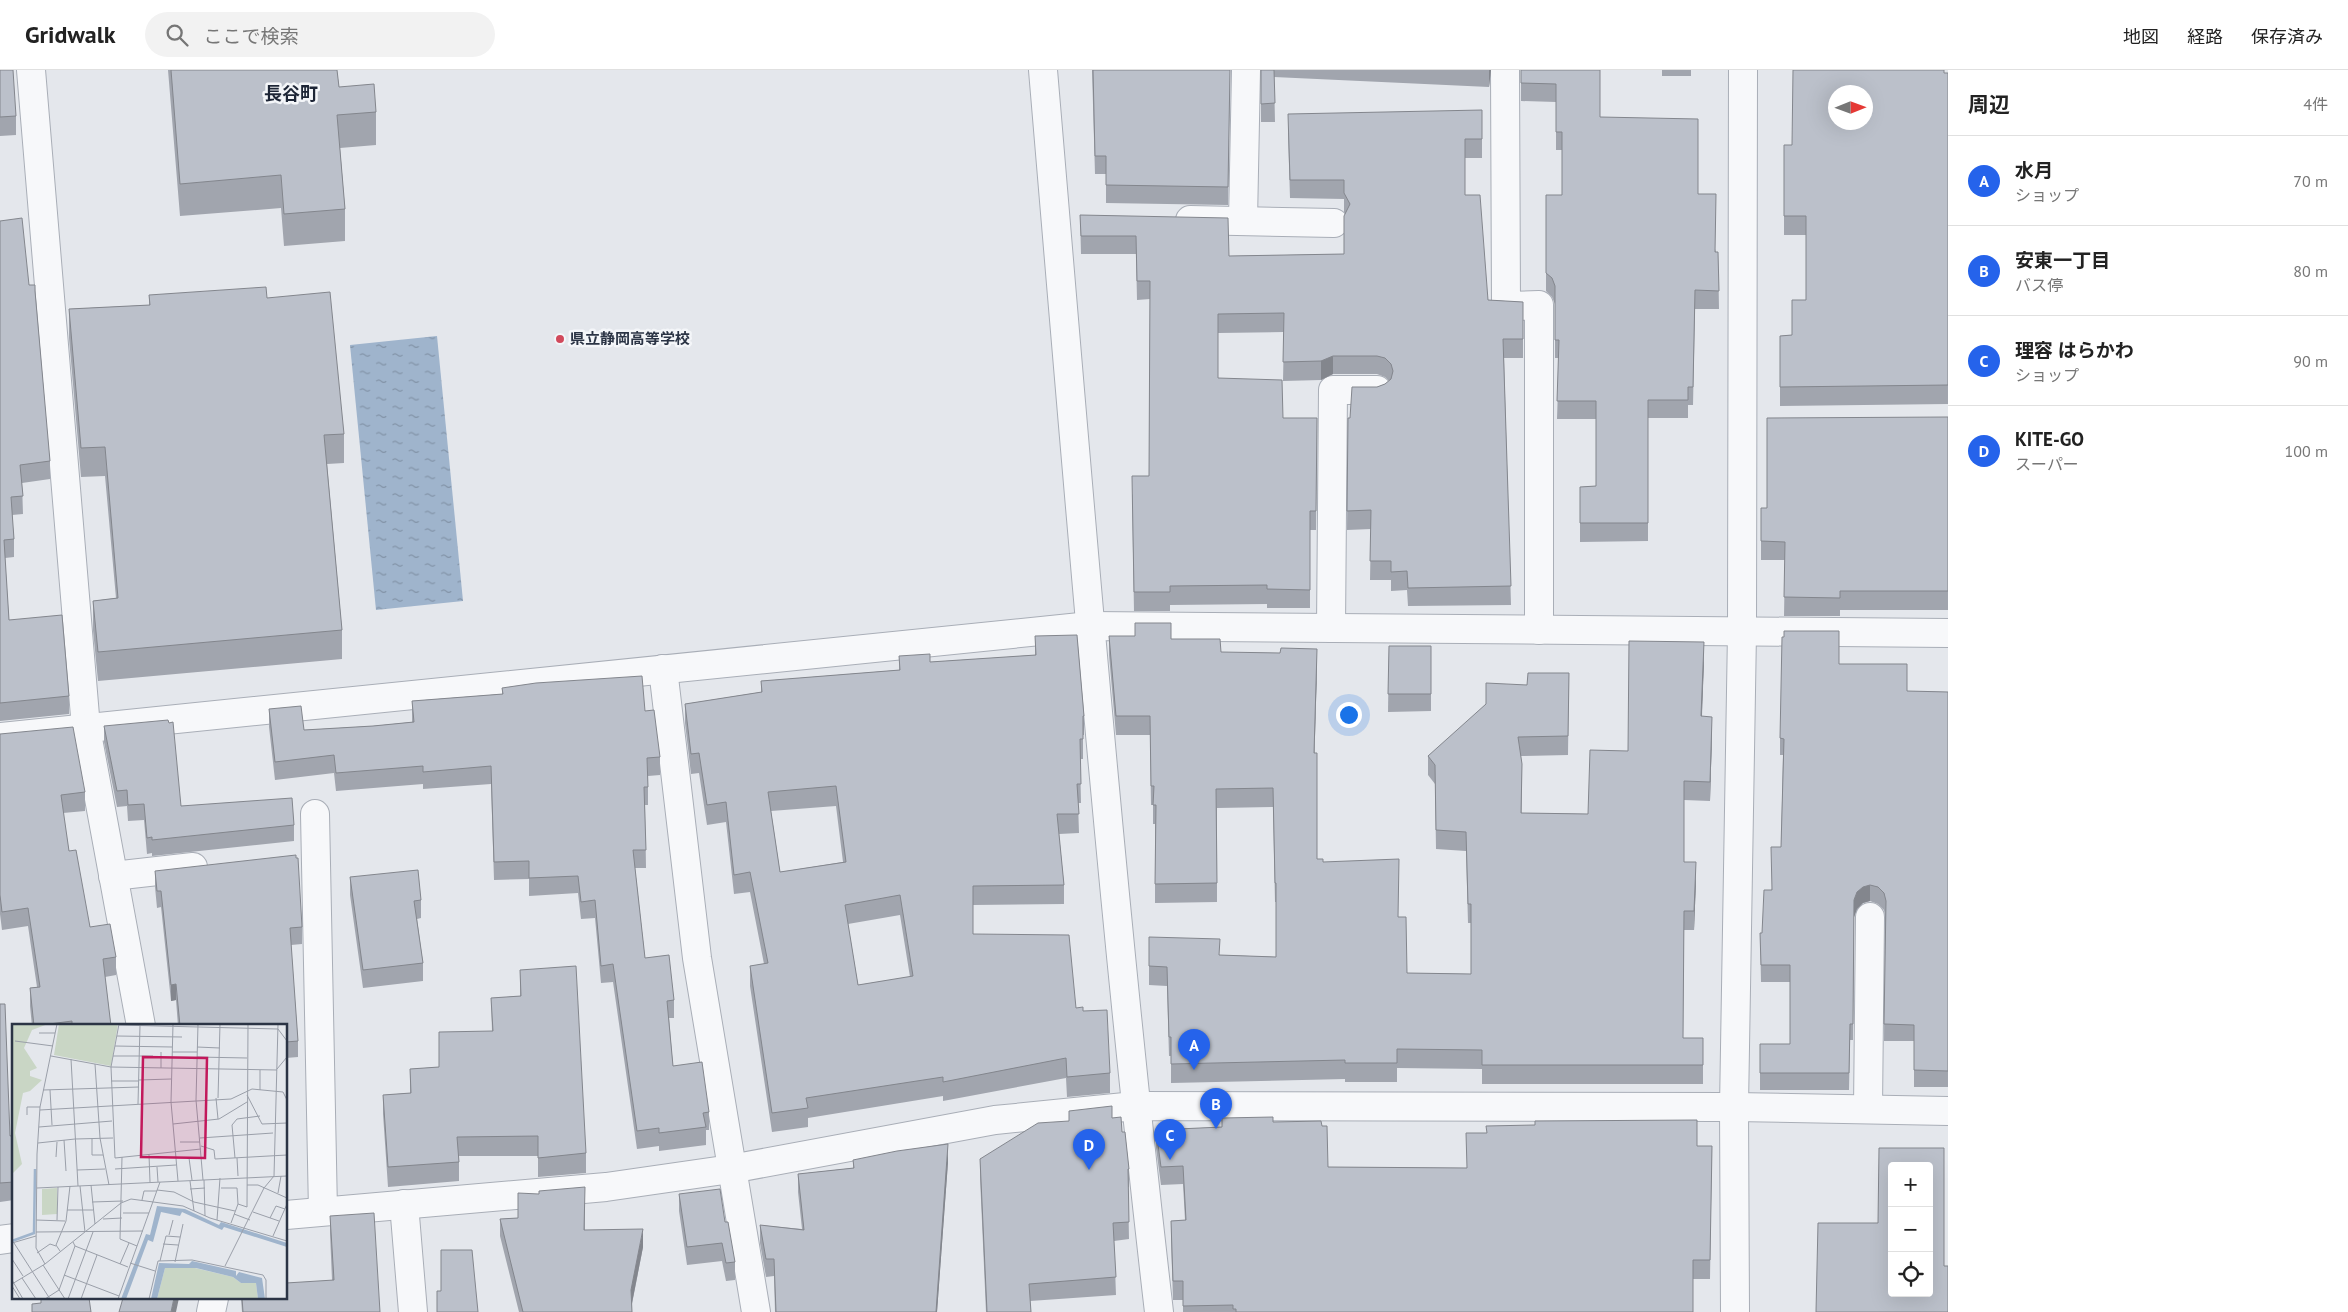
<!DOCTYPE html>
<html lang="ja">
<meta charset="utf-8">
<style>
:root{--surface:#fff;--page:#f2f2f2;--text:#222;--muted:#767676;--line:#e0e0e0;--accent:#2563eb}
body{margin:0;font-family:"PT Sans","Noto Sans JP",sans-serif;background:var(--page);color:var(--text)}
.controls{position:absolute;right:15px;bottom:15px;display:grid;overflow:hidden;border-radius:5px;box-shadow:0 5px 20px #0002}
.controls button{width:45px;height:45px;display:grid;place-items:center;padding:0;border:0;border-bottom:1px solid var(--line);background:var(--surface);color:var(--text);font:25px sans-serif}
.compass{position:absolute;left:1828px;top:15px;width:45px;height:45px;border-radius:50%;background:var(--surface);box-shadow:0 5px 20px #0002;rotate:89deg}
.you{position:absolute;left:1348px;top:644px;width:18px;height:18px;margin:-12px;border:4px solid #fff;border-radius:50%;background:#1a73e8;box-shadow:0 0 0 8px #1a73e833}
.badge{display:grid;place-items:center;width:32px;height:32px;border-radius:50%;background:var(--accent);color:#fff;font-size:16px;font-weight:700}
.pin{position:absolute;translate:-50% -41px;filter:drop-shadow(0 1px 2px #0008)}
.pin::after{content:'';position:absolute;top:26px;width:18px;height:15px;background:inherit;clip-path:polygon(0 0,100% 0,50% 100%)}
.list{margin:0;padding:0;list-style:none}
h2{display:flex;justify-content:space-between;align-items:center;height:65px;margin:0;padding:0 20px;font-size:21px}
h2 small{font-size:16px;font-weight:400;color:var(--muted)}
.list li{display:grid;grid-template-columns:32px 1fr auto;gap:15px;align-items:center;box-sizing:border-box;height:90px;padding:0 20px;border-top:1px solid var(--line)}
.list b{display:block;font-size:19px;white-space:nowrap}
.list p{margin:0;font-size:16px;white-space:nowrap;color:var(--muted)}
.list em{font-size:16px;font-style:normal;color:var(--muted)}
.icon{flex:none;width:28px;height:28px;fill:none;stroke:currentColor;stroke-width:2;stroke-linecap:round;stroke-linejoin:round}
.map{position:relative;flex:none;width:1948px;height:1242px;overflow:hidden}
header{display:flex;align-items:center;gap:30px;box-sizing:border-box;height:70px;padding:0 25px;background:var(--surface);border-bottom:1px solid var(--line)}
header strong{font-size:24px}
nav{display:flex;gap:28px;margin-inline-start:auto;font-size:18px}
.search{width:350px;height:45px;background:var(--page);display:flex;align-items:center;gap:12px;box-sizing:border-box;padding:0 18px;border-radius:28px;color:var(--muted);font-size:19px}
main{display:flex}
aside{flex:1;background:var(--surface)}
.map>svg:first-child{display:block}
</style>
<header>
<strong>Gridwalk</strong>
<div class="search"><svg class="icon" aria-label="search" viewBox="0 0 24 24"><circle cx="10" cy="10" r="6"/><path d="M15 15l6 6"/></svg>ここで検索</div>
<nav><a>地図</a><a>経路</a><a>保存済み</a></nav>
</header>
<main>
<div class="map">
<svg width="1948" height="1242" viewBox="0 0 1948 1242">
<defs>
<pattern id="water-ripples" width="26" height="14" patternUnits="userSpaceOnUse" patternTransform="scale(1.25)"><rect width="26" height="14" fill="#9fb4cc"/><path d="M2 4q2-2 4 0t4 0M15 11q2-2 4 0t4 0" fill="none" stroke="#8293a7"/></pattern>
</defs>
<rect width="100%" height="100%" fill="#e4e7ec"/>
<!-- water -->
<polygon fill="url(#water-ripples)" points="437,266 463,531 376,540 350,275"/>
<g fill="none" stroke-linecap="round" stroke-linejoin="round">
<!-- minor casing -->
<g stroke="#a9aeb7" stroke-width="30">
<g id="minor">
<polyline points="31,0 86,658 141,956"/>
<path d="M1043 0C1078 414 1111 829 1159 1242"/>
<polyline points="1505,0 1506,236 1539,235 1539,560"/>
<polyline points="1190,150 1334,153"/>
<polyline points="1243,151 1246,0"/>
<polyline points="1331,558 1333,320 1377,320"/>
<polyline points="663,599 697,888 756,1242"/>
<polyline points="0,667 1090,556 1948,563"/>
<polyline points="315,744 323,1141"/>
<polyline points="113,806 193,797"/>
<polyline points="1868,1039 1870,847"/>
<polyline points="404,1134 413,1242"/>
<polyline points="286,1145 606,1117 731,1099 995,1050 1135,1036 1734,1037 1948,1041"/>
<polyline points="0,1170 14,1168"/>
<polyline points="211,1242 214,1228"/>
<polyline points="1735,1242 1734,1037 1742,562 1743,0"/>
</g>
</g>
<!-- minor -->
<use href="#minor" stroke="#f7f8fa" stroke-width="28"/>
</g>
<!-- wall -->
<g fill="#a1a5ae" fill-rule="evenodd">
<polygon points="0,0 16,46 16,65 0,66"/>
<polygon points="168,0 337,0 339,17 376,42 376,75 340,78 345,139 345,171 284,176 281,138 180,146"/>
<polygon points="1092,0 1230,0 1228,135 1106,133 1106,104 1095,104"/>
<polygon points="1261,0 1491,0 1489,17 1274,7 1275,52 1261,52"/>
<polygon points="1521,0 1600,0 1600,47 1698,124 1716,182 1718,182 1719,239 1695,239 1693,335 1688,335 1688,348 1648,348 1648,471 1580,472 1580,417 1596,416 1596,349 1557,349 1559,288 1555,288 1555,234 1552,227 1546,221 1546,125 1562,125 1562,80 1556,80 1556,32 1521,31"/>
<rect x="1662" y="0" width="29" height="6"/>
<polygon points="1944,3 1948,3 1948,334 1780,336 1780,266 1792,265 1806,230 1806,165 1784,165 1784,75 1792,75"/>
<polygon points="1482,40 1482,88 1465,88 1465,125 1488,230 1523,232 1523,288 1504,288 1511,535 1408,536 1407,520 1391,521 1391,510 1370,510 1371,459 1347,460 1348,348 1350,348 1377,317 1385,314 1389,311 1385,307 1377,304 1333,304 1321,310 1283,311 1284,262 1218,263 1218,308 1283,348 1317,348 1316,460 1310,460 1310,538 1267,538 1267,534 1170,535 1170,541 1134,541 1132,425 1149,406 1150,229 1137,230 1136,184 1081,184 1080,145 1229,186 1344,184 1345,144 1344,142 1344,129 1290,128 1288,63"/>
<polygon points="0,151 29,215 50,391 50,409 22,413 23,444 12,445 14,469 14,487 5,488 9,550 69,626 69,644 0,651"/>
<polygon points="149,225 267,228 344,364 344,393 327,394 342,560 342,589 98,611 93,560 93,531 116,528 105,406 81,407 69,268 69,239 149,235"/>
<polygon points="1948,347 1948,540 1840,540 1840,546 1784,546 1785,490 1761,490 1761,438 1767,438"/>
<path d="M1035 566 1084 646V665H1083V689H1080L1081 733H1078L1079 763 1059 764 1064 815V834L973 835V864L1076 938 1083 941 1110 1003V1023L1067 1027 1066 1008 943 1031V1026L808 1048V1057L772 1062 750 916V896L764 894 750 822 734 824 726 752 707 755 699 703 691 704 685 653V634L761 622V611L899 600V586L930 592 1035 585ZM836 736 843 792 780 802 771 741ZM900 845 910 907 858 915 848 854Z"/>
<polygon points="1109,566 1171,569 1221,582 1317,598 1314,683 1317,789 1323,792 1398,847 1407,903 1471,904 1471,853 1468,853 1466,781 1436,779 1435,714 1428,705 1428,686 1527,615 1569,603 1568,685 1521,686 1522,713 1521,743 1588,744 1628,681 1704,591 1702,646 1712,665 1710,731 1684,730 1684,792 1696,811 1694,860 1684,860 1683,968 1703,968 1703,1014 1482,1014 1482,999 1397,998 1397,1012 1345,1012 1345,1009 1171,1013 1171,986 1169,986 1167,916 1149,915 1149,867 1220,885 1276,887 1276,832 1275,832 1273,737 1217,738 1217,832 1155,833 1155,754 1153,754 1153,735 1151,735 1150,665 1116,665 1109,585"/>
<polygon points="1389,576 1431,576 1431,641 1388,642"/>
<polygon points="1839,594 1907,621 1948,622 1948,1017 1914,1017 1914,971 1884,971 1885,846 1884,840 1878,834 1870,831 1863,833 1857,839 1854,847 1853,970 1850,970 1849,1020 1760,1020 1760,974 1790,974 1790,912 1761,912 1760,863 1762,863 1781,777 1783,685 1780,685 1780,668"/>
<polygon points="502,618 645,641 660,687 660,705 648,706 648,735 645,735 646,798 635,798 645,888 674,930 674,948 669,948 673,996 709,1042 709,1060 706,1060 706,1075 659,1081 659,1076 637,1079 613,912 601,913 595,848 581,849 578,823 529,826 529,809 494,810 491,714 423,719 423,714 336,721 334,703 275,710 269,657 269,639 304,660 373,656 412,652 412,631 502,624"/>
<polygon points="104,656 181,736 294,755 294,771 152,786 152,783 147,784 144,750 128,751 127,736 117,737 104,672"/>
<polygon points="0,664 85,722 85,741 63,743 69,781 90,857 116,887 116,905 105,907 111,956 32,956 30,936 30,918 37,917 28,856 2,860 0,844"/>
<polygon points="155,801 302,857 302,874 291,875 298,971 298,987 286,988 286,956 178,956 176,930 171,931 161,837 157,838 155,817"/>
<polygon points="350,807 421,830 421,848 417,849 423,893 423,911 363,918 350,825"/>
<polygon points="520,900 586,1083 586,1103 538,1107 538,1086 459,1086 459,1111 388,1117 383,1044 383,1025 410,1023 410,999 439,997 492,961 491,928 520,926"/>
<polygon points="0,934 10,1066 14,1065 14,1130 0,1132"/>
<polygon points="1069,1041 1112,1048 1122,1062 1129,1099 1129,1117 1128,1117 1129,1169 1114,1171 1116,1225 1030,1231 1031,1242 986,1242 980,1107 980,1089 1069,1051"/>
<polygon points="1273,1052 1322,1056 1328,1097 1467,1098 1697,1076 1712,1076 1710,1209 1693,1209 1693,1242 1183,1242 1183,1230 1173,1230 1171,1169 1171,1151 1185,1150 1183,1114 1161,1115 1156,1078 1156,1060 1222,1057"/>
<polygon points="853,1090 948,1092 937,1242 775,1242 774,1206 766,1207 760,1173 760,1155 802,1159 798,1122 798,1104 853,1098"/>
<polygon points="679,1124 725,1152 735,1192 735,1210 726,1211 722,1191 687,1195 679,1141"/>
<polygon points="585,1134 585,1160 643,1177 632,1234 632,1242 519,1242 500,1166 500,1149 518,1148"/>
<polygon points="330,1146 380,1242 242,1242 241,1228 286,1228 332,1210 330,1163"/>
</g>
<!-- shaded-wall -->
<g fill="#83868d">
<polygon points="1489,0 1491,0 1489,17"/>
<polygon points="1333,286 1333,304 1321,310 1321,291"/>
<polygon points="1704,572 1704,591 1701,665 1701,646"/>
<polygon points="1317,579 1317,598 1314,702 1314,683"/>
<polygon points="1712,647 1712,665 1710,731 1710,712"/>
<polygon points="1522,694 1522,713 1521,762 1521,743"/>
<polygon points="1696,792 1696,811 1694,860 1694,841"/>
<polygon points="1870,815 1870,831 1863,833 1857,839 1854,847 1853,970 1854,830 1857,822 1863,817"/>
<polygon points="176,914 176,930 171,931 171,915"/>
<polygon points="948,1074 948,1092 937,1242 936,1242"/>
<polygon points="643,1159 643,1177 631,1238 631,1220"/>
<polygon points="174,1228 179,1228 176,1242 171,1242"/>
</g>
<!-- building -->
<g fill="#bbc0ca" stroke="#83868d" fill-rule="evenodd">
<polygon points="0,0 13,0 16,46 0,47"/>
<polygon points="171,0 337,0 339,17 374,14 376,42 337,45 345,139 284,144 281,105 180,114"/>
<polygon points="1093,0 1230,0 1228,117 1106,115 1106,86 1095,86"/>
<polygon points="1261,0 1274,0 1275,33 1261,34"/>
<polygon points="1521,0 1600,0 1600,47 1698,49 1698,124 1716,124 1715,182 1718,182 1719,221 1695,220 1693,317 1688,317 1688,330 1648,330 1648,453 1580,453 1580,417 1596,416 1596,331 1557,331 1559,270 1555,270 1555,216 1552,208 1546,203 1546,125 1562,125 1562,62 1556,62 1556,14 1521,13"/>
<path d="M1793 0H1944V3H1948V315L1780 317V266L1792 265V230H1806V146H1784V75H1792ZM1836 22H1866V52H1836Z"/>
<polygon points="1482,40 1482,69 1465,69 1465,125 1480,125 1488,230 1523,232 1523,269 1503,269 1511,516 1408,518 1407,501 1391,502 1391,491 1370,491 1371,440 1347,441 1348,348 1350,348 1352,317 1377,317 1385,314 1391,309 1393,301 1391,294 1385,288 1377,286 1333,286 1321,291 1283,292 1284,243 1218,244 1218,308 1282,310 1283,348 1317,348 1316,441 1310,441 1310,520 1267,519 1267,515 1170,516 1170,522 1134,522 1132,406 1149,406 1150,211 1137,211 1136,166 1081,166 1080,145 1228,148 1229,186 1344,184 1344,146 1350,134 1344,123 1344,110 1290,110 1288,44"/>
<polygon points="22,148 29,215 35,215 35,221 50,391 20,395 23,426 11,427 14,469 4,470 9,550 62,545 69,626 0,633 0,151"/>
<polygon points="266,217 267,228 330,222 344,364 324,365 342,560 98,582 93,531 118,528 105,377 81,378 69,239 150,235 149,225"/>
<polygon points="1948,347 1948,521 1840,521 1840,528 1784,527 1785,472 1761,471 1761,438 1767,438 1767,348"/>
<polygon points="1135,553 1171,553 1171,569 1220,569 1221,582 1280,583 1281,578 1317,579 1314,683 1317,683 1317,789 1323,789 1323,792 1399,789 1398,847 1406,847 1407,903 1471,904 1471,834 1468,834 1466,762 1436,760 1435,695 1428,686 1486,634 1486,613 1527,615 1528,603 1569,603 1568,666 1518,667 1522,694 1521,743 1588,744 1590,680 1628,681 1629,571 1704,572 1701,646 1712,647 1710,712 1684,711 1684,792 1696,792 1694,841 1684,841 1683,968 1703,968 1703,995 1482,995 1482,980 1397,979 1397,993 1345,993 1345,990 1171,994 1171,967 1169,967 1167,897 1149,896 1149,867 1220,869 1219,885 1276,887 1276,813 1275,813 1273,718 1216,719 1217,813 1155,814 1156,735 1153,735 1154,716 1151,716 1150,646 1116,646 1109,566 1135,566"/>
<polygon points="1784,561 1839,561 1839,594 1907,594 1907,621 1948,622 1948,1001 1914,1000 1914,955 1884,954 1886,831 1884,823 1878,817 1870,815 1863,817 1857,822 1854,830 1853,954 1850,954 1849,1003 1760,1003 1760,974 1790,974 1790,895 1761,895 1760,863 1762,863 1764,820 1772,820 1771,777 1781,777 1784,669 1780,668 1782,567 1784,567"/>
<path d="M1077 565 1084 646H1083V669H1080L1081 714H1077L1079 744H1057L1064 815 973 816V864L1069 865 1076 938 1083 937V941L1107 940 1110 1003 1067 1007 1066 988 943 1012V1007L806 1028 808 1038 772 1043 750 896 768 893 750 802 734 805 726 732 707 735 699 683 691 684 685 634 762 622 761 611 900 600 899 586 930 584V592L1036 585 1035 566ZM836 716 846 792 780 802 768 722ZM900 825 913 906 858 915 845 835Z"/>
<polygon points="1389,576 1431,576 1431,624 1388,624"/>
<polygon points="642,606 645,641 654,640 660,687 647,688 648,717 644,717 646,780 633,780 645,888 669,885 674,930 667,931 673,996 702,992 709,1042 703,1043 706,1057 659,1063 659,1058 637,1061 613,894 601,896 595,830 581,832 578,806 529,808 529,791 494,792 491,696 423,702 423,696 336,703 334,685 275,692 269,639 301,636 304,660 373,656 414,652 412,631 503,624 502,618 536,613"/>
<polygon points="168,650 169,653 173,652 181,736 292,728 294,755 152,770 152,767 147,768 144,734 128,735 127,720 117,721 104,656"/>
<polygon points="73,657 85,722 61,725 69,781 76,780 90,857 110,854 116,887 103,889 111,956 72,956 72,951 34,956 30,918 40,917 28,838 2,842 0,825 0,664"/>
<polygon points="296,785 296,788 298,788 302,857 290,858 298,971 286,972 286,956 180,956 176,914 171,915 161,821 157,821 155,801"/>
<polygon points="418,800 421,830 414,831 423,893 363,900 350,807"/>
<polygon points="576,896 586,1083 538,1088 538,1066 457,1067 459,1092 388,1097 383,1025 411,1023 410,999 439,997 439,962 493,961 491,928 521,926 520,900"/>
<polygon points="0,934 5,934 10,1066 14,1065 14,1112 0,1113"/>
<polygon points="1112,1036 1112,1048 1121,1047 1122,1062 1125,1062 1129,1099 1128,1099 1129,1152 1113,1153 1116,1207 1029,1214 1031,1242 987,1242 980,1089 1038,1053 1069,1051 1069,1041"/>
<polygon points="1273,1047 1273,1052 1321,1051 1322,1056 1327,1056 1328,1097 1467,1098 1466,1063 1487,1063 1486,1056 1535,1055 1535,1051 1697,1050 1697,1076 1712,1076 1710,1190 1693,1190 1693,1242 1236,1242 1236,1239 1233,1239 1233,1235 1183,1236 1183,1211 1173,1211 1171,1151 1186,1150 1183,1096 1161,1097 1156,1060 1222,1057 1222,1048"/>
<polygon points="948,1074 936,1242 776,1242 774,1189 766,1189 760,1155 804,1160 798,1104 854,1098 853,1090 897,1081"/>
<path d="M1879 1078H1944V1196H1948V1242H1816L1818 1153H1878ZM1892 1096H1929V1223H1892Z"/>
<polygon points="585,1117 584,1160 643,1159 631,1220 632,1242 523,1242 500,1149 518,1148 518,1123 539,1124 539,1121"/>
<polygon points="720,1119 725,1152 728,1152 735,1192 726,1193 722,1173 687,1177 679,1124"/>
<polygon points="374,1143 380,1242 243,1242 242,1228 286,1228 286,1213 334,1210 330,1146"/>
<polygon points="441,1180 472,1180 478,1242 437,1242 437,1221 441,1221"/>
<polygon points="41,1228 89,1228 91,1242 32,1242 32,1234 41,1233"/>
<polygon points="123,1228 174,1228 171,1242 119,1242"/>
</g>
<!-- markers -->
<circle fill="#d1495b" stroke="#f4f6f9" stroke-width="2" cx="560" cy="269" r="5"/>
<g text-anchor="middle" stroke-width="5" stroke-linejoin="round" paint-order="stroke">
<!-- poi labels -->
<g font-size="15" font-weight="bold" fill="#2b3445" stroke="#f4f6f9" text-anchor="start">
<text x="570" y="274">県立静岡高等学校</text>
</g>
<!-- quarter labels -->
<g font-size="18" font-weight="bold" fill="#1d2536" stroke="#f4f6f9">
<text x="291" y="30">長谷町</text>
</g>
</g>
<!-- overview -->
<g transform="translate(12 954)">
<rect width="275" height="275" fill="#e4e7ec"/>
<path d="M0 0H36L20 6 12 24 25 44 18 47V52L30 56 18 67 11 69 3 109 10 140 0 150ZM47 0H106L99 42 42 31ZM45 164V190L30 191V165ZM153 244H183L221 253 229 259H244L246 275H145Z" fill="#c9d6c5"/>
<path d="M145 182 173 185 207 201 209 198 275 219V223L212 203 210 206 170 188 168 192 149 188 141 218 136 216 114 275H109L134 210 138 211ZM180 237 224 247V252L227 248 250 254 253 275H246L244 259H229L221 253 184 244H153L145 275H139L147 239 177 240Z" fill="#9fb4cc"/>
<path fill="none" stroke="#9fb4cc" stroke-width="2.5" d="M0 217 22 209 23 145"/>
<path fill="none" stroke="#9a9fa9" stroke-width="1" d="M107 0 99 43 103 134 189 125M161 0 159 78 166 157M186 0 184 76 191 156M107 1 266 5 275 17M27 9H43M105 12 170 13M3 17 41 22M103 22 160 23M185 23 208 24M160 28H185M39 32 99 43 265 46M101 32H141M185 33 235 34M59 35 66 162M83 40 88 114 97 161M149 44V28M265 45 275 33M127 56 159 55M99 57H127M31 66 127 63M38 66 40 101M248 66V46M235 71 250 100 275 99M204 74 206 95M206 74 208 0M126 80 128 1M28 86 219 75 240 65 271 68 275 76M15 91V83H28M161 100 207 95 235 78M27 103 100 97M80 114V131H91M188 114 261 109M63 115 101 114M52 116 54 147M168 118H188M26 119 63 115M189 122 202 126 203 135 275 131M137 131 138 158M44 133 45 118M110 133 108 215 125 222M177 134 180 156M223 134 220 101 225 95 248 92M225 134 226 152M145 143 146 158M103 145 164 141M65 146 93 145M262 152 266 0M192 156 193 192M178 157 182 187M79 161 83 200M235 161H246L275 174M68 162 73 208M25 164 275 152M209 164H225L226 180 235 183 236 0M178 165 193 164M145 166 162 168 182 178 223 187M266 169 269 152M130 176 132 167H145M80 178 111 177M55 186H81M241 188 267 197M111 189H137M222 190 238 196M258 194 264 182 273 185M91 195 110 194M24 196 53 197M45 196 46 163M205 196 208 154M219 199 226 180M24 208 131 207M157 211 161 196M261 212 275 180M61 218 63 222 116 243M0 219 24 212M2 219 38 275M151 220 166 221M48 227 44 221 54 197 58 162M25 229 38 220 44 222M0 235 11 252M148 237 154 212 168 213M163 238 171 200M118 239 143 247M33 240 24 224 25 130 28 83 45 0M108 240 117 219M31 241 53 275M213 242 252 164 262 152M52 251 107 272M10 254 24 275M0 256 11 275M0 260 33 240 109 179 119 175 171 182 198 194 275 217M0 262 8 275M33 275 47 266 63 222M56 275 81 208M69 275 85 231M106 275 148 158M137 275 146 237 180 236 251 251 254 256V275"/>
<path fill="#c2185b" fill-opacity="0.15" stroke="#c2185b" stroke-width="2.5" d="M131 33 195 34 193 134 129 133Z"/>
<rect width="275" height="275" fill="none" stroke="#2b3445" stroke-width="2.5"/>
</g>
</svg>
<div class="controls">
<button>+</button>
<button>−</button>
<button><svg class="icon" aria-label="locate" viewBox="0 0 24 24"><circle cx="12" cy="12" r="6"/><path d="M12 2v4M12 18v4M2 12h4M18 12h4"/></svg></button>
</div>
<svg class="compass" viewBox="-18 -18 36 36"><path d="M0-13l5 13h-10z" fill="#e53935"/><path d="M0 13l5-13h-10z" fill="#767676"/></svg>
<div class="you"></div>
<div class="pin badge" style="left:1194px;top:1000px">A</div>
<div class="pin badge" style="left:1216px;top:1059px">B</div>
<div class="pin badge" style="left:1170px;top:1090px">C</div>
<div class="pin badge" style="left:1089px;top:1100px">D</div>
</div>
<aside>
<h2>周辺<small>4件</small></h2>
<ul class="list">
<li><span class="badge">A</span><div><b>水月</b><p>ショップ</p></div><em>70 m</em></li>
<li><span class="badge">B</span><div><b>安東一丁目</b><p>バス停</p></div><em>80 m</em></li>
<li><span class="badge">C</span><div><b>理容 はらかわ</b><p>ショップ</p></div><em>90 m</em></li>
<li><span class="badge">D</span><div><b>KITE-GO</b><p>スーパー</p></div><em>100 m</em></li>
</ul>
</aside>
</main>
